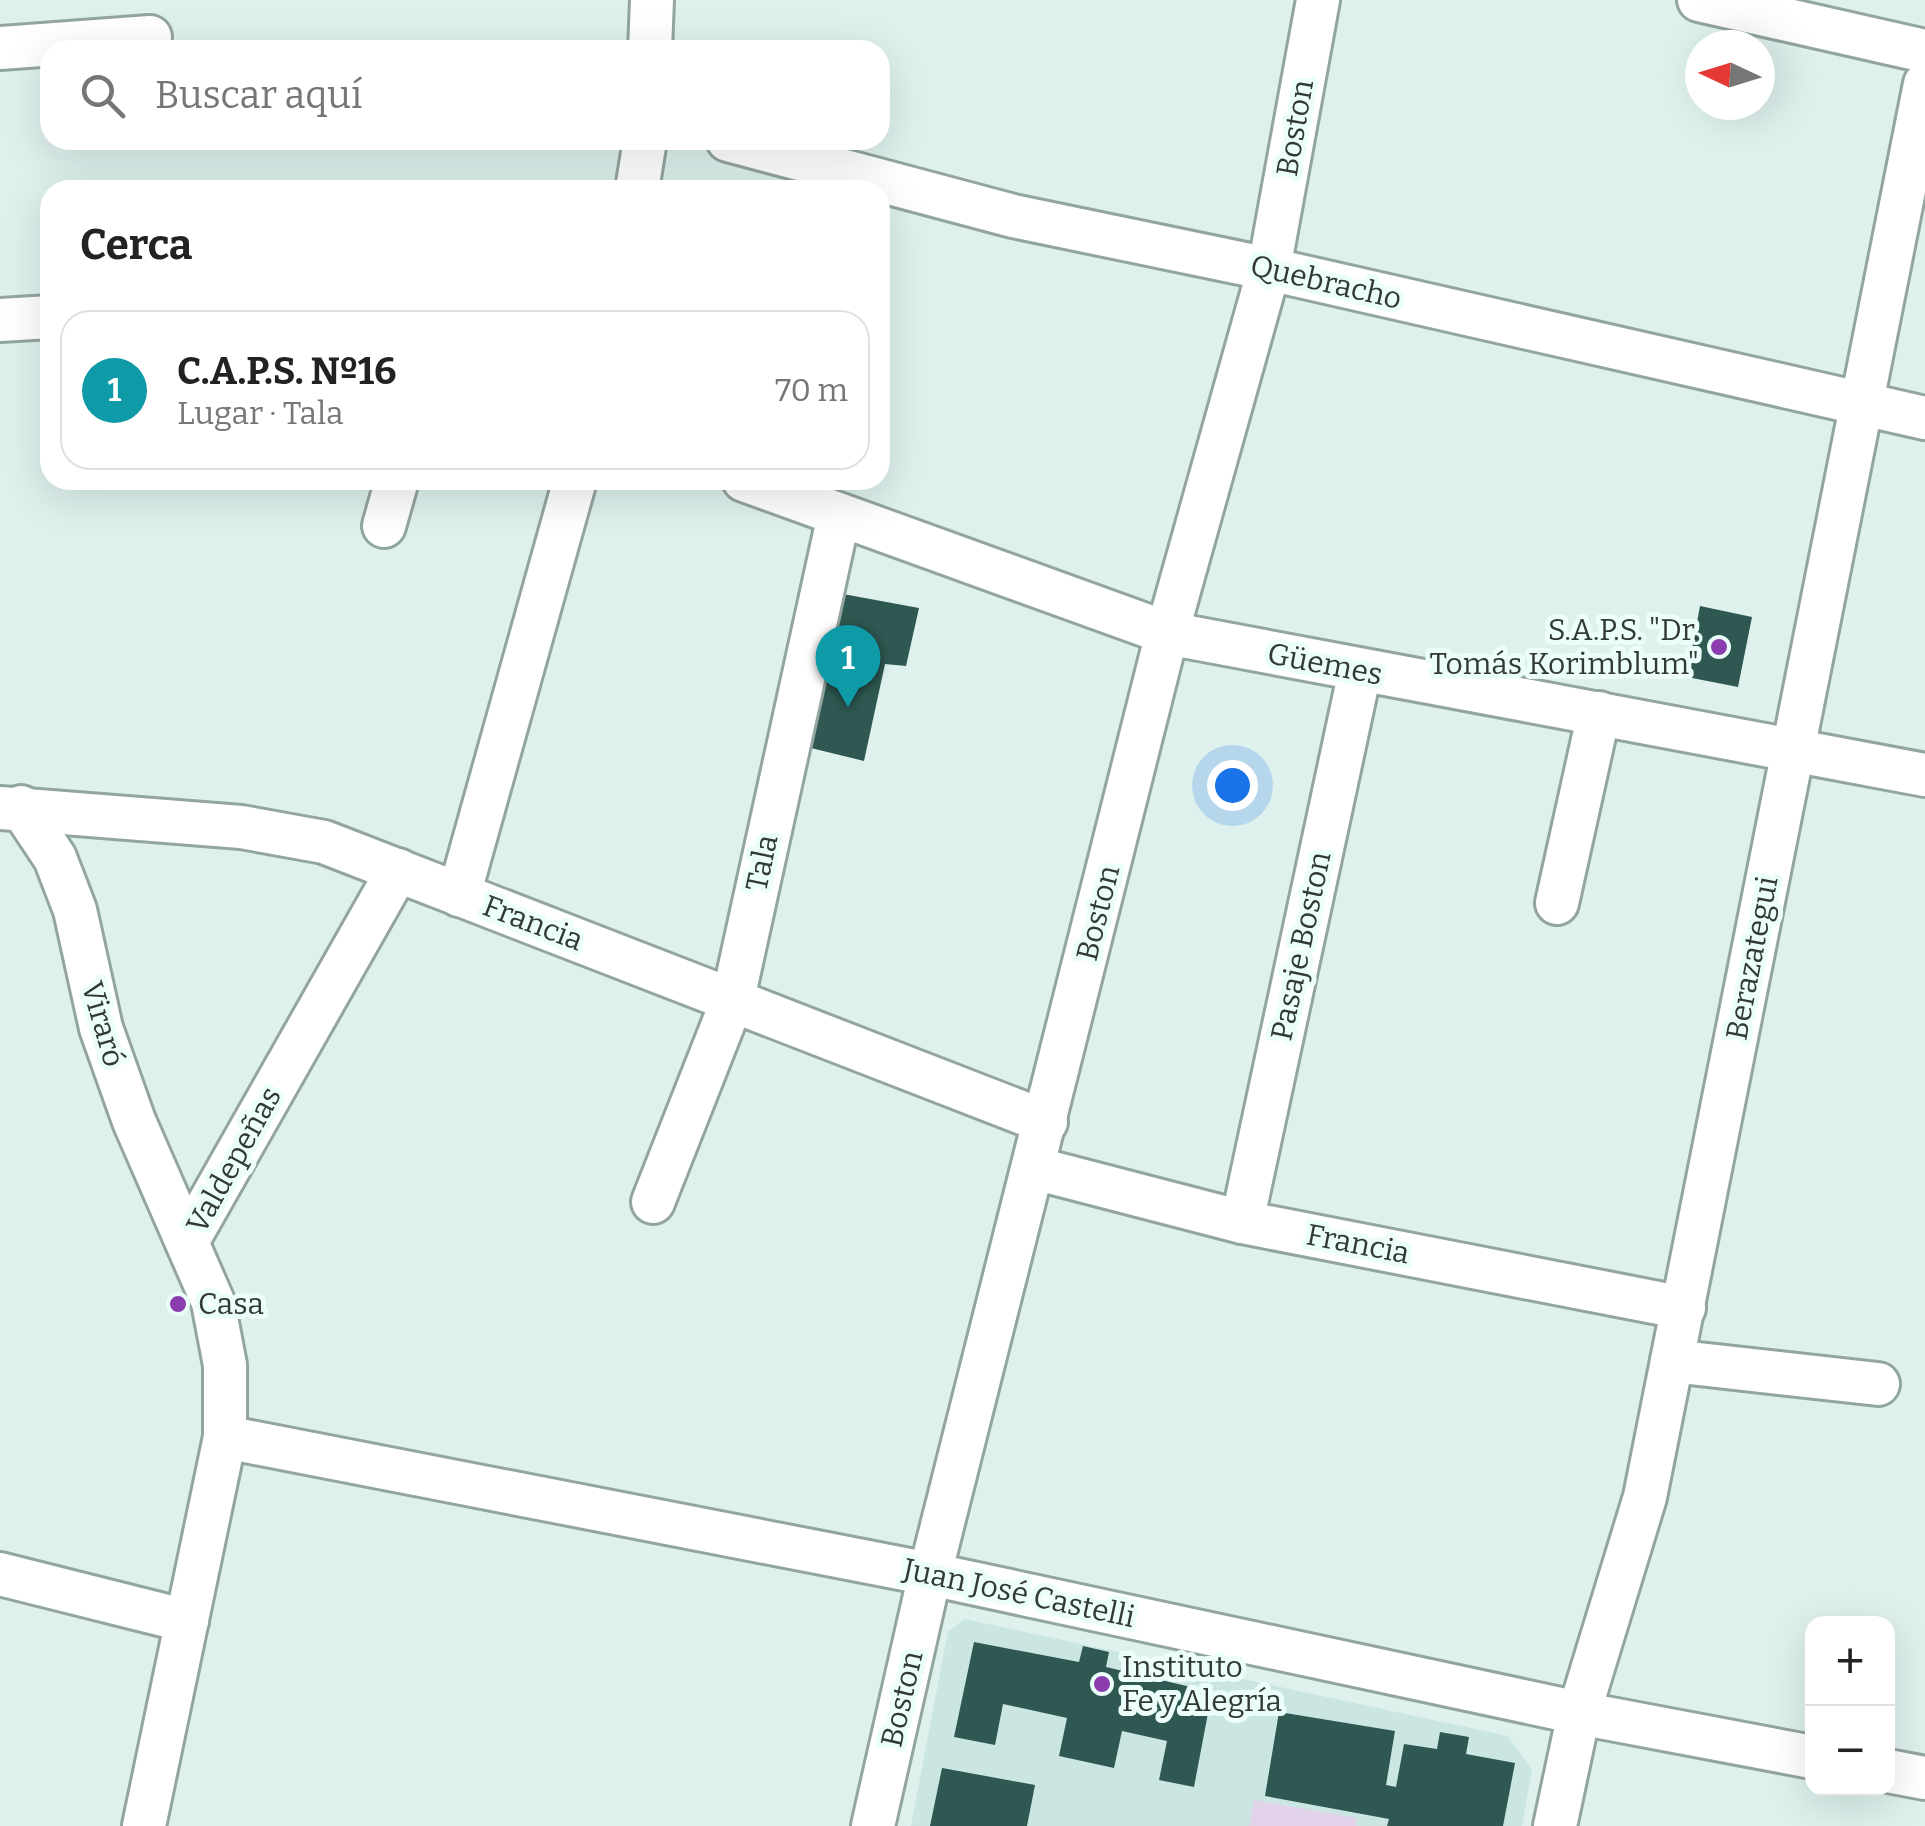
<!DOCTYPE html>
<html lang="es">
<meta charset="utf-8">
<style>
:root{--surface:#fff;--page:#f2f2f2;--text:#222;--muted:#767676;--line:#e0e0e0;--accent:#111827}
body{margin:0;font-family:Bitter,serif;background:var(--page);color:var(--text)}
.controls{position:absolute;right:30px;bottom:30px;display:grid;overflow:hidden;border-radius:20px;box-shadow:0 10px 40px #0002}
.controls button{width:90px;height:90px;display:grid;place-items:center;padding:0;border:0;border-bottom:2px solid var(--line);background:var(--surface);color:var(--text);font:50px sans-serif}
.compass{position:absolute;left:1685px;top:30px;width:90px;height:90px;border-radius:50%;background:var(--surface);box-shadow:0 10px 40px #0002;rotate:274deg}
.you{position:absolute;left:1232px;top:785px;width:35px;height:35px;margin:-25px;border:8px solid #fff;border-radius:50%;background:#1a73e8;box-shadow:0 0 0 15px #1a73e833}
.badge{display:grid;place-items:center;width:65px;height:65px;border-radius:50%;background:var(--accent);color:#fff;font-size:32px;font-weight:700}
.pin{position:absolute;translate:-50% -82px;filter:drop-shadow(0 2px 5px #0008)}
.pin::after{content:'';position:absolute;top:52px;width:35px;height:30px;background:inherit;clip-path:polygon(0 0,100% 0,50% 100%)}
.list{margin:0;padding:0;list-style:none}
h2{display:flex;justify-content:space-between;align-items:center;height:130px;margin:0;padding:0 40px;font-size:42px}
h2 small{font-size:32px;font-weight:400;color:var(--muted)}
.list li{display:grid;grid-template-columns:65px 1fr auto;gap:30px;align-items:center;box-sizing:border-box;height:160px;margin:0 20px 20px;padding:0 20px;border:2px solid var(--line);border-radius:30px}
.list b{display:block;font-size:38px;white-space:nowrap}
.list p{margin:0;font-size:32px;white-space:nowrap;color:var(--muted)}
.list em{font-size:32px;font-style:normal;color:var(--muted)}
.icon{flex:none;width:55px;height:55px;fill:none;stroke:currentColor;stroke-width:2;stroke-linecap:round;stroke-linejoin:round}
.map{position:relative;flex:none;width:1925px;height:1826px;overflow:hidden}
.search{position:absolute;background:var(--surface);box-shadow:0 10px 40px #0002;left:40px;top:40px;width:850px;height:110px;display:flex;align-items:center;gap:25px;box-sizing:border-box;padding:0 35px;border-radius:30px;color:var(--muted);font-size:38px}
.panel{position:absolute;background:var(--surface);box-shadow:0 10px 40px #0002;left:40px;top:180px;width:850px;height:310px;border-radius:30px}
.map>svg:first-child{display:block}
</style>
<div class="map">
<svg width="1925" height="1826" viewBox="0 0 1925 1826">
<rect width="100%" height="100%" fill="#def1ed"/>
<!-- built -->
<polygon fill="#cbe6e2" points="965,1619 1508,1736 1532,1770 1522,1826 911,1826 948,1631"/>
<!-- green -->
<polygon fill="#e2d3eb" points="1254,1800 1357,1818 1356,1826 1249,1826"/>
<!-- building -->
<g fill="#2e5851">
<polygon points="843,594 919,608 906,666 885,664 864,761 811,748"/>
<polygon points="1700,606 1752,617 1738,687 1687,677"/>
<polygon points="974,1642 1079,1662 1083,1646 1109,1652 1106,1667 1212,1692 1194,1787 1159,1780 1167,1741 1122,1731 1114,1768 1059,1756 1067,1718 1003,1704 995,1745 954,1737"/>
<polygon points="1279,1712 1395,1731 1386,1785 1396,1787 1404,1744 1437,1749 1440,1732 1469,1737 1466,1754 1515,1763 1503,1826 1387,1826 1389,1819 1265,1796"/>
<polygon points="942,1768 1035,1785 1027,1826 930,1826"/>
</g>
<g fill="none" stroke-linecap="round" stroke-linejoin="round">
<!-- minor casing -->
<g stroke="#93a5a1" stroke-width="48">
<g id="minor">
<polyline points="1699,0 1925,51"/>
<polyline points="0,48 150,37"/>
<polyline points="650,50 652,0"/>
<polyline points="728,140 1013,216 1269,269 1925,418"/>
<polyline points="637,190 645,140"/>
<polyline points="0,320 50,317"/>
<polyline points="744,480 1167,633 1925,775"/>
<polyline points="384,526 397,480"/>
<polyline points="21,807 55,858 75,910 101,1028 134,1121 213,1302 225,1365 225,1437 144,1826"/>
<polyline points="0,808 241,827 324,842 1046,1122"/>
<polyline points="459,895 575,480"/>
<polyline points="1557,903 1599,713"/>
<polyline points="1034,1168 1242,1222 1684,1308"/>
<polyline points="653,1202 733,999 839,515"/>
<polyline points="1242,1222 1360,671"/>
<polyline points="187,1242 398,870"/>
<polyline points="1672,1361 1878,1384"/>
<polyline points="225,1437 930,1574 1579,1713 1812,1757"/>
<polyline points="0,1574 187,1621"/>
<polyline points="1888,1771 1925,1778"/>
<polyline points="873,1826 930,1574 1167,633 1269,269 1318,0"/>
<polyline points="1555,1826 1579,1713 1645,1497 1925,84"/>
</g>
</g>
<!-- minor -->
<use href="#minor" stroke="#fff" stroke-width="42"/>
</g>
<!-- markers -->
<g fill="#8b3dae" stroke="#ebfefa" stroke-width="4">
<circle cx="1719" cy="647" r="10"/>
<circle cx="178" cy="1304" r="10"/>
<circle cx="1102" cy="1684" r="10"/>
</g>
<g text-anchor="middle" stroke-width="10" stroke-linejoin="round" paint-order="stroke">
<!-- street labels -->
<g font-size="30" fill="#323938" stroke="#ebfefa">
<text transform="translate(1295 128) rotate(-80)" y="10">Boston</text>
<text transform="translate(1326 282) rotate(13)" y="10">Quebracho</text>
<text transform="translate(1325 664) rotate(11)" y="10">Güemes</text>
<text transform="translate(762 863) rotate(-78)" y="10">Tala</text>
<text transform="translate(1098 913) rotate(-76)" y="10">Boston</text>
<text transform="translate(533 923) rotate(21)" y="10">Francia</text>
<text transform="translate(1301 946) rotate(-78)" y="10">Pasaje Boston</text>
<text transform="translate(1752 958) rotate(-79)" y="10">Berazategui</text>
<text transform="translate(103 1024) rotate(74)" y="10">Viraró</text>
<text transform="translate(234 1160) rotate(-61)" y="10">Valdepeñas</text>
<text transform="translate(1358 1244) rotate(11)" y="10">Francia</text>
<text transform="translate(1019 1593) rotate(12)" y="10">Juan José Castelli</text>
<text transform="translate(902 1699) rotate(-77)" y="10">Boston</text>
</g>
<!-- poi labels -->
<g font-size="30" fill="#323938" stroke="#ebfefa" text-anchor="start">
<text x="1699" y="640" text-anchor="end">S.A.P.S. "Dr.<tspan x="1699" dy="34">Tomás Korimblum"</tspan></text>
<text x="198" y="1314">Casa</text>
<text x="1122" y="1677">Instituto<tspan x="1122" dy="34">Fe y Alegría</tspan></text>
</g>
</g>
</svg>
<div class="controls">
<button>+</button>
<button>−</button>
</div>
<svg class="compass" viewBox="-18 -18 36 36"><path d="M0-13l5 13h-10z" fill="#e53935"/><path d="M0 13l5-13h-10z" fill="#767676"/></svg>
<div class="you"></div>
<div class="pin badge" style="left:848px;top:707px;background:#0f9aa8">1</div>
<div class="search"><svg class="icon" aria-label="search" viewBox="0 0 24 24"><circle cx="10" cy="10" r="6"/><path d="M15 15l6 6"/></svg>Buscar aquí</div>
<section class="panel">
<h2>Cerca<small></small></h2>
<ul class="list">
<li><span class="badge" style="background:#0f9aa8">1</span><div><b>C.A.P.S. Nº16</b><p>Lugar · Tala</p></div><em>70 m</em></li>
</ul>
</section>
</div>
